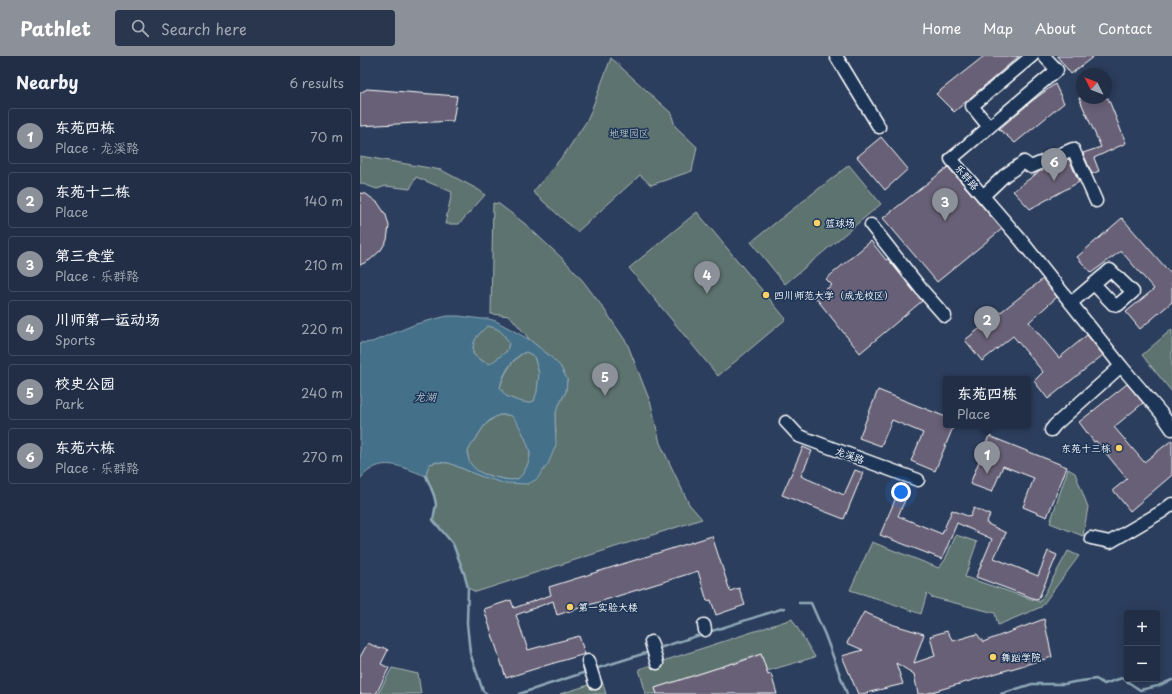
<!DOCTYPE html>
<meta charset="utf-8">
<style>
:root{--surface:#212e46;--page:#29364d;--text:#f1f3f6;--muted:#a2a8b3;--line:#3e4a5f;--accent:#8c9099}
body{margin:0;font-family:"Playpen Sans","LXGW WenKai TC",sans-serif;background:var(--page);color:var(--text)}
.controls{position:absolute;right:12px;bottom:12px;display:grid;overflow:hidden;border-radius:4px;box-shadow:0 2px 10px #0003}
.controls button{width:36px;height:36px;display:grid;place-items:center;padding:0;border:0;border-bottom:1px solid var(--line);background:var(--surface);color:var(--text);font:20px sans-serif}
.compass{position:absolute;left:716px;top:12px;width:36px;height:36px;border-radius:50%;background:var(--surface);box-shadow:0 2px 10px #0003;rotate:312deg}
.you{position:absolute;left:541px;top:436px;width:14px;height:14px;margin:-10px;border:3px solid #fff;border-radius:50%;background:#1a73e8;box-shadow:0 0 0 6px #1a73e833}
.badge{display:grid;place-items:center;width:26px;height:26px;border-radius:50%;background:var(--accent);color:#fff;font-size:13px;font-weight:700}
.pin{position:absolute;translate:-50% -33px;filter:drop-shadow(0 1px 2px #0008)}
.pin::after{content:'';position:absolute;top:21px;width:14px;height:12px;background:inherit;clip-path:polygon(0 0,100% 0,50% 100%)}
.popup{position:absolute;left:583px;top:320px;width:88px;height:52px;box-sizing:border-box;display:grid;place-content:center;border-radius:4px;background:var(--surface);filter:drop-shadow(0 1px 3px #0005);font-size:13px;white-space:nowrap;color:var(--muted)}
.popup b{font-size:15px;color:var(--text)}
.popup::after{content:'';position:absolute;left:50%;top:100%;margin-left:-8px;border:8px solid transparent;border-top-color:var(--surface)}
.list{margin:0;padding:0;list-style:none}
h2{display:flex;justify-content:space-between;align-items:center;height:52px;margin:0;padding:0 16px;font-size:17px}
h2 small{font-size:13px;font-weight:400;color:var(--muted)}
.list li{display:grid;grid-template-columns:26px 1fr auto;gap:12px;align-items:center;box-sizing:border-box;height:56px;margin:0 8px 8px;padding:0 8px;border:1px solid var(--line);border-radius:4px}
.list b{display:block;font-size:15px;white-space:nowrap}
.list p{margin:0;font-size:13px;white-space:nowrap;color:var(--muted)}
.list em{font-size:13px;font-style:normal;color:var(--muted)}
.icon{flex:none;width:22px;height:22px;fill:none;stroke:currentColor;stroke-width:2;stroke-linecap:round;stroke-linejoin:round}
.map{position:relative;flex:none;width:812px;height:638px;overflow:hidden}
header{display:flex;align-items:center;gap:24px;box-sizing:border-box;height:56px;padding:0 20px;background:var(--accent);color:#fff}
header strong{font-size:19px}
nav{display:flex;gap:22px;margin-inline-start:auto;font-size:14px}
.search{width:280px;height:36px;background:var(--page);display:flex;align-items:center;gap:10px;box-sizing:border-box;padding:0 14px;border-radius:4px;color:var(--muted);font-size:15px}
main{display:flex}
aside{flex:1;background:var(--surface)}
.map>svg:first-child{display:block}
</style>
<header>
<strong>Pathlet</strong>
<div class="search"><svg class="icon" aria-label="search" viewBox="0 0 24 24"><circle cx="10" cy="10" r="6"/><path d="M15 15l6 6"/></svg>Search here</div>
<nav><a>Home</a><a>Map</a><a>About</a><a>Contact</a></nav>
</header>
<main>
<aside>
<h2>Nearby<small>6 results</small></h2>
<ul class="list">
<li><span class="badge">1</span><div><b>东苑四栋</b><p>Place · 龙溪路</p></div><em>70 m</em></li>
<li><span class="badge">2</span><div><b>东苑十二栋</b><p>Place</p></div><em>140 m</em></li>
<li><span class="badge">3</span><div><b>第三食堂</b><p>Place · 乐群路</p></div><em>210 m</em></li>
<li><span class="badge">4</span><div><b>川师第一运动场</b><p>Sports</p></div><em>220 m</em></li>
<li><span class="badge">5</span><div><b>校史公园</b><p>Park</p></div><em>240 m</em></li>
<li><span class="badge">6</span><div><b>东苑六栋</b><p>Place · 乐群路</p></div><em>270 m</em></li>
</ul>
</aside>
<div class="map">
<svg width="812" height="638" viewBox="0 0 812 638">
<rect width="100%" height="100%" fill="#2c3e5d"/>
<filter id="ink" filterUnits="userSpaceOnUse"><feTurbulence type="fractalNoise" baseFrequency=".025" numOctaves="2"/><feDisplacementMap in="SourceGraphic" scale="8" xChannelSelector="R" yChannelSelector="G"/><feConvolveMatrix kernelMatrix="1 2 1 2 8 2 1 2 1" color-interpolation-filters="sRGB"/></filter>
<g filter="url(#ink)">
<!-- green -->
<g fill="#5b736f" stroke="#adb9b7">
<polygon points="251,2 311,57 315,70 337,91 332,115 291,129 280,119 217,176 173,136 206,96 228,63"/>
<polygon points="0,100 81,114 119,134 125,139 99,168 85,168 92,136 56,121 50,133 26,130 17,133 0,127"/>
<polygon points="489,109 521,148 425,228 391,186"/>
<polygon points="133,147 139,148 164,167 204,204 223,225 244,253 267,287 291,348 300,387 329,448 342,463 116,536 108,532 104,517 93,488 73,464 76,451 75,444 66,420 67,414 70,408 76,406 89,407 120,420 168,428 196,377 195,361 197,353 206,335 207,323 200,310 191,301 170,284 150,260 131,258"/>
<polygon points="337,156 426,263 358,320 269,212"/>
<path d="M127 270C140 272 142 276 149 287L147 295 130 309 120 304 113 298C112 283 117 280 127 270Z"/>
<polygon points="812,273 812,336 782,299"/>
<path d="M166 296 174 300 179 317 177 337 174 345 168 347 158 345 146 340 140 332C143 319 153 301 166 296Z"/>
<path d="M139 359C143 359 147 358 151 360 158 363 169 389 170 397 171 404 163 421 157 423 151 426 131 420 124 418 115 415 104 404 109 393 111 389 114 386 116 383 123 371 126 366 139 359Z"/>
<polygon points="708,413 715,417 728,451 723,480 690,467"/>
<polygon points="596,479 617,486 605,521 680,546 708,495 719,500 681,551 638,569 635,557 571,541 567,537 561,558 525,545 490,534 512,486 579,512 585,504"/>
<polygon points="432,563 455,601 407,615 401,598 295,632 297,638 286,638 279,613"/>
<polygon points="32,612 58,618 61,638 18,638"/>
<polygon points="242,625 246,638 200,638"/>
</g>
<!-- water -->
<path fill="#446f89" stroke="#8fa9b8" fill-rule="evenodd" d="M87 260H99L122 263H129L136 265 170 284 191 301 200 310 207 323 206 335 197 353 195 361 196 389 188 408 177 423 168 428 143 427 120 420 89 407 76 406 70 408 67 414 66 420C41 411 21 398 0 423V287L12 286 56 268ZM127 270C140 272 142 276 149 287L147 295 130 308 120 304 113 298C112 284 117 280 127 270ZM166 296 174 300 179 317 177 336 174 345 168 347 158 345 146 340 140 332C142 319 153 300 166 296ZM139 359C143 359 147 358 151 360 158 364 169 389 170 397 171 404 163 421 157 423 150 426 131 420 124 418 115 415 104 404 109 393 111 389 114 386 116 383 123 371 126 365 139 359Z"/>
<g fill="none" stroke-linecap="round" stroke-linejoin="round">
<!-- stream -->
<g stroke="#8fa9b8" stroke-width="2.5">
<polyline points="66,420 74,439 76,448 73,464 93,488 104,517 108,532 107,567 110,597 123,635 127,638"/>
<polyline points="439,547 451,547 465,579 487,638"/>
<polyline points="296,593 424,552"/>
<polyline points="235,613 289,596"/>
<polyline points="159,638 229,615"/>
<polyline points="641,638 672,628 705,628 714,626 736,623 744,628 762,622 780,634 798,630 812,624"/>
</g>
</g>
<!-- building -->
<g fill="#676176" stroke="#fff">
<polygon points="624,0 659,0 594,56 576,38"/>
<polygon points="697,0 734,0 711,18"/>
<polygon points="695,28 704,47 655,87 639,73 672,45"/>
<polygon points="7,33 97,40 93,65 0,70 0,37"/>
<polygon points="719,42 748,42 766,87 734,102 739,115 732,118 723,97 741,91"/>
<polygon points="521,81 548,113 525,134 497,101"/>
<polygon points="709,103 719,126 670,153 653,135 680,115"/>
<polygon points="588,111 642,173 577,226 523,162"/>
<polygon points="0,137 6,138 18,147 26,159 29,170 27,184 21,194 10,204 0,209"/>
<polygon points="762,162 812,219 812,246 780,273 766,256 794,233 761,195 731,217 717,201"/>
<polygon points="511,185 526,204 528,203 562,245 500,297 455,241 472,229 466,223"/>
<polygon points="683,223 697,241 669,266 699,302 727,279 743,299 688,343 674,325 683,316 653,280 622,305 605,284"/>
<polygon points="767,328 783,347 754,371 784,406 812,384 812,419 770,455 753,434 767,423 736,385 734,386 719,366"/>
<polygon points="518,334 586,361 586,369 594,369 575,415 551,405 563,377 532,364 521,390 499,382"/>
<polygon points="629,380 707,411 687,461 663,451 674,422 643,410 632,436 610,428"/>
<polygon points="443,391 452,395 441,420 484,439 495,414 503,417 484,463 422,439"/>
<polygon points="541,430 549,435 538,460 582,478 592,454 610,461 614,452 630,459 626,467 646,477 634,502 678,520 688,495 697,499 678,544 616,521 632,483 597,467 582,503 520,479"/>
<polygon points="352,480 370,535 379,532 385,549 356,559 351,544 347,545 338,515 197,559 193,545 156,559 168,594 219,580 225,598 184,610 146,622 124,553 151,544 154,552 191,539 189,531"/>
<polygon points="504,556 534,569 564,578 554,607 575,600 570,580 587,575 593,585 617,578 623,586 684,563 692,601 565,638 558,638 554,618 536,607 543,628 502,638 498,638 482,600 503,594 487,587"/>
<polygon points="8,587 20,593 22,591 28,594 21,608 29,612 16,638 0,638 0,601"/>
<polygon points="401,598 408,619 411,618 417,638 297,638 295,632 373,607 374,608"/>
</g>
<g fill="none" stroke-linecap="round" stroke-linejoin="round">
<!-- minor casing -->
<g stroke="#fff" stroke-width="15">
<g id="minor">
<polyline points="476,0 519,71"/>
<polyline points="684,0 697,14 591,103 660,183 761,310"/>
<polyline points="629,71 612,50 672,0"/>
<polyline points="623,140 644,120 664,106 671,111 713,93 736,145"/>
<polyline points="511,169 562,234 585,260"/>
<polyline points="711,247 750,214 773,236 758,249 753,248 734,228"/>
<polyline points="426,366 439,380 558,424"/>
<polyline points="691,374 695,369 761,310 801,357 812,373"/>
<polyline points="731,482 750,486 803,455 812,448"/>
<polyline points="344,569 345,574"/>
<polyline points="291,586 297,607"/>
<polyline points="228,605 235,627"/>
</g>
</g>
<!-- minor -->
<use href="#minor" stroke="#1d3557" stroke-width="12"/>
</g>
</g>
<!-- markers -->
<g fill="#ffd166" stroke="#1d3557" stroke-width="1.5">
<circle cx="457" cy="167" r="4"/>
<circle cx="406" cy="239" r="4"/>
<circle cx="759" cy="392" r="4"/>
<circle cx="210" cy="551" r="4"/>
<circle cx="633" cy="601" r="4"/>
</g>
<g text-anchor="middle" stroke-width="3" stroke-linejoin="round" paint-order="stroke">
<!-- park labels -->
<g font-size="10" fill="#b5c0be" stroke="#1d3557">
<text x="269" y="81">地理园区</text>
</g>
<!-- street labels -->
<g font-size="10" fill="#fff" stroke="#1d3557">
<text transform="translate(607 121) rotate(49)" y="4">乐群路</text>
<text transform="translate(490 399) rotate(20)" y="4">龙溪路</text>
</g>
<!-- poi labels -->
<g font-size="10" fill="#fff" stroke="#1d3557" text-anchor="start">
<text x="465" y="171">篮球场</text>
<text x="414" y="243">四川师范大学（成龙校区）</text>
<text x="751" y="396" text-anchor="end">东苑十三栋</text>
<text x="218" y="555">第一实验大楼</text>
<text x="641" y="605">舞蹈学院</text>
</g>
<!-- water labels -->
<g font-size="11" font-style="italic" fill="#b4c5d0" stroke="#1d3557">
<text x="65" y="345">龙湖</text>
</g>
</g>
</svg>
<div class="controls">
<button>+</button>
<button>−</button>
</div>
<svg class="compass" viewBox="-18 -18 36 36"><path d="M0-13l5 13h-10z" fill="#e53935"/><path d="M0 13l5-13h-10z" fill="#a2a8b3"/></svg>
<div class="you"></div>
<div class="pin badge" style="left:627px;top:418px">1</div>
<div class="popup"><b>东苑四栋</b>Place</div>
<div class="pin badge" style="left:627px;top:283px">2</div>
<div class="pin badge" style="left:585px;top:165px">3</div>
<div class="pin badge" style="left:347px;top:238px">4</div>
<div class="pin badge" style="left:245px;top:340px">5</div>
<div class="pin badge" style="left:694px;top:125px">6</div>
</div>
</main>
